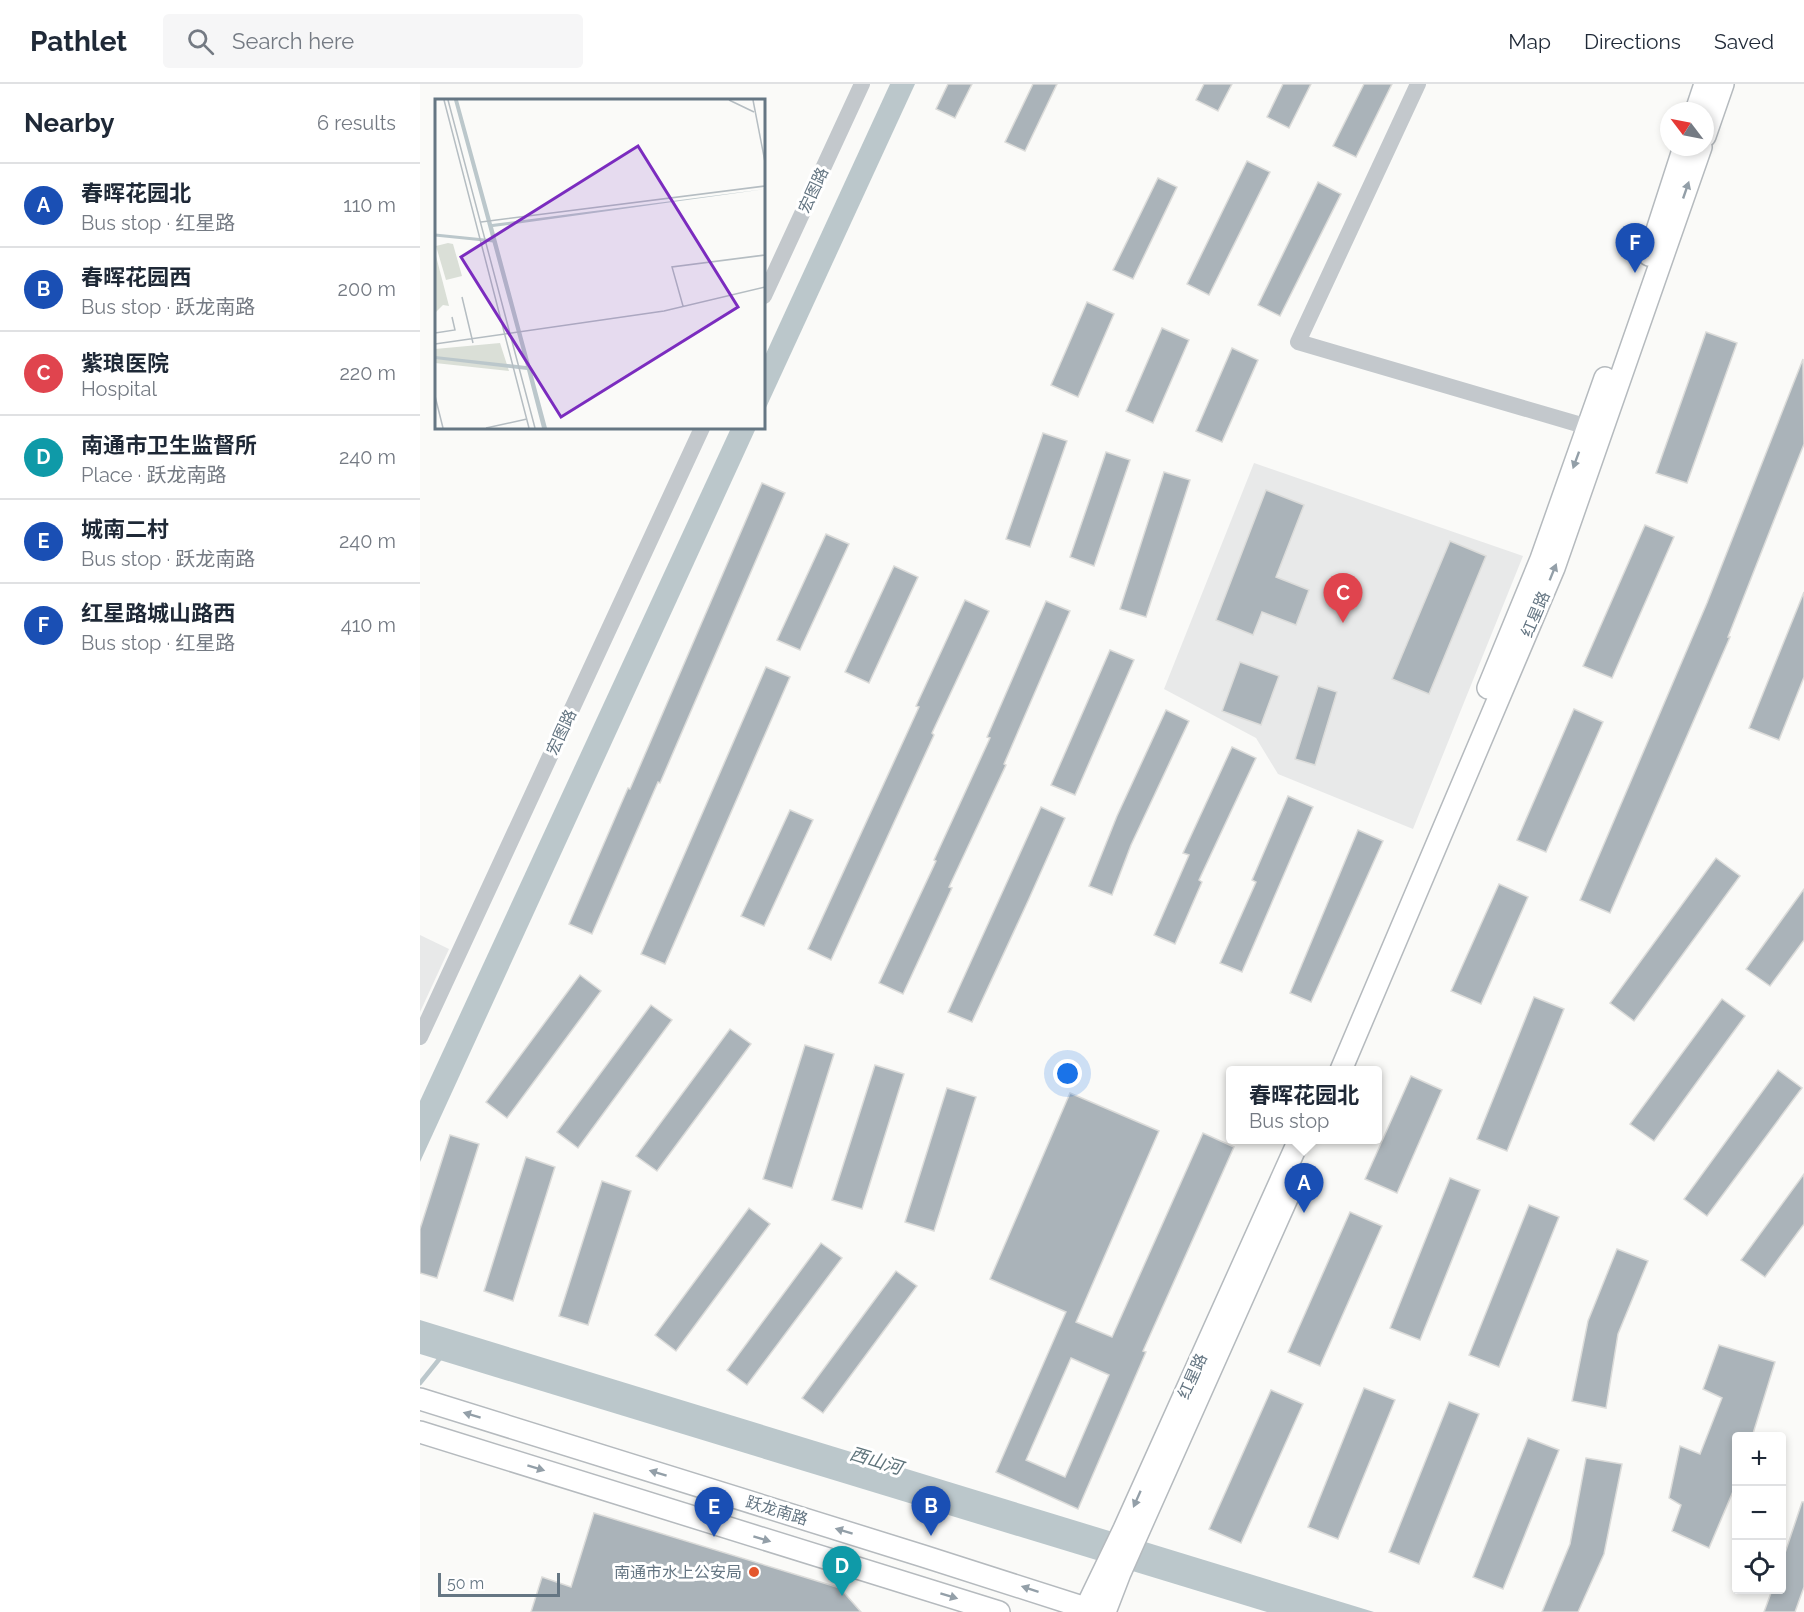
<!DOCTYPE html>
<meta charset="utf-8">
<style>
:root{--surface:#fff;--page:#f6f6f7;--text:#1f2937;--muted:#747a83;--line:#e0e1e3;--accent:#111827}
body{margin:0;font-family:Raleway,"Noto Sans SC",sans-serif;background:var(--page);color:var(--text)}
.controls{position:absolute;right:18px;bottom:18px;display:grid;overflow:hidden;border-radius:6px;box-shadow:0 3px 9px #0003}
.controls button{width:54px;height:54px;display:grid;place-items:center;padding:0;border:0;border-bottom:2px solid var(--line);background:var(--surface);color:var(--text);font:30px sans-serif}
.compass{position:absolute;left:1240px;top:18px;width:54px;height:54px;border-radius:50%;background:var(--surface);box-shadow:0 3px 9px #0003;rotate:302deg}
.scale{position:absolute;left:18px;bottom:15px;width:122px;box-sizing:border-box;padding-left:6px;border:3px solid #657683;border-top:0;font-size:16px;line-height:21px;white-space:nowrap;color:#657683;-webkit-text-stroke:4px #fff;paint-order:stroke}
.you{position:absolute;left:648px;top:990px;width:21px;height:21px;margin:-15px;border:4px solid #fff;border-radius:50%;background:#1a73e8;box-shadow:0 0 0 9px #1a73e833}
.badge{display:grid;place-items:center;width:39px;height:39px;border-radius:50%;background:var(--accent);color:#fff;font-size:20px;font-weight:700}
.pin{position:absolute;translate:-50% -50px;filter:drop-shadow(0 2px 3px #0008)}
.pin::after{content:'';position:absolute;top:32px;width:21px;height:18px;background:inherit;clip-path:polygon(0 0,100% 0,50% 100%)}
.popup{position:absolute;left:806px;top:982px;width:156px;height:78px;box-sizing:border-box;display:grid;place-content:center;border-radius:6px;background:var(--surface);filter:drop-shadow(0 2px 4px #0005);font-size:20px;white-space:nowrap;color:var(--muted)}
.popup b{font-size:22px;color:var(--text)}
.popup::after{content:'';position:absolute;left:50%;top:100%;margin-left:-12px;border:12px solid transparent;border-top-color:var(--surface)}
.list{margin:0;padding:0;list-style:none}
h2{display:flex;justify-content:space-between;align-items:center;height:78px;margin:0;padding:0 24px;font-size:26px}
h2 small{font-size:20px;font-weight:400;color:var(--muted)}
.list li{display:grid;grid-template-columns:39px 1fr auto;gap:18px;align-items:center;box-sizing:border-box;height:84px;padding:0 24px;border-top:2px solid var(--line)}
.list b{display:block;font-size:22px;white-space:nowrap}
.list p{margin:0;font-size:20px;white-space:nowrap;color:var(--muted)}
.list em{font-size:20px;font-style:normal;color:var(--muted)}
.icon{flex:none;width:33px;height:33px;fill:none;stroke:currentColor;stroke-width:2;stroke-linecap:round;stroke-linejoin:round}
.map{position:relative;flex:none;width:1384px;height:1528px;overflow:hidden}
header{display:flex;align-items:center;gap:36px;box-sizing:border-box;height:84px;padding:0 30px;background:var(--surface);border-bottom:2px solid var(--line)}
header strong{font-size:28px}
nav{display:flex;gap:33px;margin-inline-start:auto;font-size:21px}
.search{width:420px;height:54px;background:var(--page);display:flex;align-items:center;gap:15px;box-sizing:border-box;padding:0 21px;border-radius:6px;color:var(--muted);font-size:22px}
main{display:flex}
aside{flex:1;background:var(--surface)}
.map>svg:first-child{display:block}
</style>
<header>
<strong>Pathlet</strong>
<div class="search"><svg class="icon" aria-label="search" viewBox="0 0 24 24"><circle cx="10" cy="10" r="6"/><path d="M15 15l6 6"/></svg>Search here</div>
<nav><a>Map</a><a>Directions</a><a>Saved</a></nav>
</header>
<main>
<aside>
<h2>Nearby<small>6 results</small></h2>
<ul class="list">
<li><span class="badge" style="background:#1a4fb4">A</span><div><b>春晖花园北</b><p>Bus stop · 红星路</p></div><em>110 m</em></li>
<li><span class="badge" style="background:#1a4fb4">B</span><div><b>春晖花园西</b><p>Bus stop · 跃龙南路</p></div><em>200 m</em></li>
<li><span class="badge" style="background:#e0444e">C</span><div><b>紫琅医院</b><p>Hospital</p></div><em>220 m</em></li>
<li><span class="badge" style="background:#0f9aa8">D</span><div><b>南通市卫生监督所</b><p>Place · 跃龙南路</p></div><em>240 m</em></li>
<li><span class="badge" style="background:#1a4fb4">E</span><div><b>城南二村</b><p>Bus stop · 跃龙南路</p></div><em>240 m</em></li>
<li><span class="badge" style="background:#1a4fb4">F</span><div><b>红星路城山路西</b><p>Bus stop · 红星路</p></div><em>410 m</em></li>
</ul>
</aside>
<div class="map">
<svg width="1384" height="1528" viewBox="0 0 1384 1528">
<rect width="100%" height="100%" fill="#fafaf8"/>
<!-- built -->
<g fill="#e8e9e9">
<polygon points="834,379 1103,472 993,745 858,690 836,654 744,605"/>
<polygon points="0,851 29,865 0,928"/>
</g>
<!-- water -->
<g fill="#bbc7cb">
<polygon points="470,0 495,0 344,328 344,274"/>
<polygon points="311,344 336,344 0,1078 0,1017"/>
<polygon points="0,1236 954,1528 847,1528 0,1270"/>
</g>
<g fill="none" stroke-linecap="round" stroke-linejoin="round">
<!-- stream -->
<polyline stroke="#bbc7cb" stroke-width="4.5" points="0,1299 21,1273"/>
</g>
<!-- building -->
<g fill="#aab3b9" stroke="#dcdcda" stroke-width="1.5" fill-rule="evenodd">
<polygon points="528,0 552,0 535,34 516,25"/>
<polygon points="613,0 637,0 605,67 585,58"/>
<polygon points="784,0 812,0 798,27 776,16"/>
<polygon points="863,0 891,0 869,44 847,33"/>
<polygon points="944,0 972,0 936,73 913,62"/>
<polygon points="827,77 850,88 789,211 767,200"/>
<polygon points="738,94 757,103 713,195 693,186"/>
<polygon points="898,98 921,110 860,232 838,221"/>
<polygon points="667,218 694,230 658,313 631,301"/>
<polygon points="742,244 769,256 733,339 706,327"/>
<polygon points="1286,248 1317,259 1267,399 1236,389"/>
<polygon points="812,264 838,276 802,358 776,347"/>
<polygon points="1383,275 1384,360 1308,553 1310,553 1190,829 1160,816 1287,519"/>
<polygon points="623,349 647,357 610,463 586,455"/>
<polygon points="686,368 710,376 674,482 650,473"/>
<polygon points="744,388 770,396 726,533 700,525"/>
<polygon points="342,399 365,409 240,699 238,698 172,850 149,840 208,704 210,705"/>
<polygon points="846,406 884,421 856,493 889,506 876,541 842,528 833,551 796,536"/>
<polygon points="1225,441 1254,453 1192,594 1163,582"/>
<polygon points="406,450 429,460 380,566 357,556"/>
<polygon points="1030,457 1066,472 1009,610 972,595"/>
<polygon points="474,482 498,493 449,599 425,588"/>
<polygon points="1384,508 1384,593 1359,656 1329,644"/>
<polygon points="545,516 569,527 512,649 514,651 411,876 388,865 499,623 496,622"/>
<polygon points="626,517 650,527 584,680 586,681 529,803 532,804 483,910 459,899 516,777 514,776 570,654 567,653"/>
<polygon points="690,566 714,576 655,711 631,701"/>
<polygon points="820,578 859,592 841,641 802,627"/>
<polygon points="346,583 370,593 245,880 221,870"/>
<polygon points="898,602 917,608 895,681 875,675"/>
<polygon points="1154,625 1183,638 1126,768 1097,756"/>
<polygon points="746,626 769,637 711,761 692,811 669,802 697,732"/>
<polygon points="812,663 836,674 779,796 782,798 755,860 734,851 769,771 763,769"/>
<polygon points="868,712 893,723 822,888 800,879 836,798 832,796"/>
<polygon points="621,723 645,734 608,817 552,938 528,928"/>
<polygon points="370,726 393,736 344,842 321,832"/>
<polygon points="938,746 963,757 891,918 870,909"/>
<polygon points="1296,774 1320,792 1214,937 1190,919"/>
<polygon points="1079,800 1108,813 1061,920 1031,907"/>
<polygon points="1384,805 1384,856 1350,902 1326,885"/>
<polygon points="160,891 181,907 87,1034 66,1018"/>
<polygon points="1114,913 1144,925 1087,1067 1057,1055"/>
<polygon points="1302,915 1325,932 1234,1057 1210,1040"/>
<polygon points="231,921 252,936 158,1064 137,1048"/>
<polygon points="310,945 331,960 237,1087 216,1072"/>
<polygon points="385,961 414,970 372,1104 343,1095"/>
<polygon points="455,981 484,990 442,1125 412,1116"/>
<polygon points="1358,986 1382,1004 1287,1132 1264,1115"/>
<polygon points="991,992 1022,1006 977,1109 945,1095"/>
<polygon points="527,1004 556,1013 514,1147 485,1138"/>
<path d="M650 1009 739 1047 656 1238 692 1253 783 1049 814 1063 723 1267 726 1268 658 1425 576 1388 646 1228 570 1195ZM651 1274 689 1291 645 1393 606 1376Z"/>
<polygon points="30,1051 59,1060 17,1194 0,1189 0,1145"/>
<polygon points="106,1073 135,1083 93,1217 64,1207"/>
<polygon points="1384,1090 1384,1140 1345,1193 1321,1176"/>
<polygon points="1030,1094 1060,1106 1000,1256 970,1244"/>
<polygon points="182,1097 211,1107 168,1241 139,1232"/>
<polygon points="1109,1121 1139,1133 1079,1283 1049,1271"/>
<polygon points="329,1124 350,1140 256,1267 235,1251"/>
<polygon points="930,1128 962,1142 900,1282 868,1268"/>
<polygon points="401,1159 422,1174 327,1301 307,1286"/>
<polygon points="1197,1165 1228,1177 1198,1250 1186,1324 1152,1317 1168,1237"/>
<polygon points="476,1187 497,1202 403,1329 382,1314"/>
<polygon points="1299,1261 1355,1278 1332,1353 1317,1353 1317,1398 1289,1464 1252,1447 1261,1421 1249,1414 1260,1362 1280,1370 1302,1314 1283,1305"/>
<polygon points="944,1304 975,1316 918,1455 888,1443"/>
<polygon points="851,1306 883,1320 821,1459 789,1445"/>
<polygon points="1029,1318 1059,1330 999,1480 969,1468"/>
<polygon points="1108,1354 1139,1366 1083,1505 1053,1493"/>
<polygon points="1166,1374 1202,1380 1184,1470 1158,1528 1122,1528 1150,1460"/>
<polygon points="1382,1418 1384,1418 1384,1503 1375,1528 1344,1528 1352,1506 1362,1506 1362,1478"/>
<polygon points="174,1429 420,1504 441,1528 111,1528 122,1493 151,1503"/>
</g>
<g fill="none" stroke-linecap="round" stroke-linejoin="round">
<!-- major casing -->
<g stroke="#b5babe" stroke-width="24">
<g id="major">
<polyline points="1276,27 1285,0"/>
<polyline points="1285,52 1303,0"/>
<polyline points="1229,171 1264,63"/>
<polyline points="1068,604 1121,475 1185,294"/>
<polyline points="921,986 1134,484 1281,63"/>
<polyline points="0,1315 503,1472 678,1528"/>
<polyline points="0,1348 579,1528"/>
<polyline points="664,1528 704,1445 879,1056"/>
<polyline points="685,1528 700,1489 877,1092"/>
</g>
</g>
<!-- minor -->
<g stroke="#c3c8cc" stroke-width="16">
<polyline points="998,0 878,258 1168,343"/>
<polyline points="344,212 442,0"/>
<polyline points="0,953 282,344"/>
</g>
<!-- major -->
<use href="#major" stroke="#fff" stroke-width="21"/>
</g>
<!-- one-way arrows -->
<defs><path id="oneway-solid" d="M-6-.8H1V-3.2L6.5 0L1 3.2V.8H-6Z" transform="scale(1.5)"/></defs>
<g fill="#939fa8">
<use href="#oneway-solid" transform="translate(1266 106) rotate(-71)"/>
<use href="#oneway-solid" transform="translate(1156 376) rotate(110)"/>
<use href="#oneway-solid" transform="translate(1133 488) rotate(-68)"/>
<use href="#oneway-solid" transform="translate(52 1331) rotate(-163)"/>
<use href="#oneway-solid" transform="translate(116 1384) rotate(17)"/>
<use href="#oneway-solid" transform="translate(238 1389) rotate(-163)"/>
<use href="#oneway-solid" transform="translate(717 1415) rotate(114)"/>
<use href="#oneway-solid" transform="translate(424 1447) rotate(-163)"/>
<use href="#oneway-solid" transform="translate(342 1455) rotate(17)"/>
<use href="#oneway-solid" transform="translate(610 1505) rotate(-162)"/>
<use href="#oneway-solid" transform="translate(529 1512) rotate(17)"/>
</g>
<!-- markers -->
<circle fill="#e4572e" stroke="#fff" stroke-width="2" cx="334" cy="1488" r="6"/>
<g text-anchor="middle" stroke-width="6" stroke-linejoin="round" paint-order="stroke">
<!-- street labels -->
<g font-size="16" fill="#657683" stroke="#fff">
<text transform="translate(393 106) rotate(-65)" y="6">宏图路</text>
<text transform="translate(1115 530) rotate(-67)" y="6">红星路</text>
<text transform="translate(141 648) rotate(-65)" y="6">宏图路</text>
<text transform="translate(772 1292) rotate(-66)" y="6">红星路</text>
<text transform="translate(357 1426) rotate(17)" y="6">跃龙南路</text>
</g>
<!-- poi labels -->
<g font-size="16" fill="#657683" stroke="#fff" text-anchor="end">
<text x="322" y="1494">南通市水上公安局</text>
</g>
<!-- water labels -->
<g font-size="18" font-style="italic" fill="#60757c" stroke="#fff">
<text transform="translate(456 1377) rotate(17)" y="6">西山河</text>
</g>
</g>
<!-- overview -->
<g transform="translate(15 15)">
<rect width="330" height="330" fill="#fafaf8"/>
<path d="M13 144 18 145 27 177 11 181 1 147ZM1 157 14 207 8 206 0 214ZM65 244 74 272 0 264V250Z" fill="#dadfd7"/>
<path d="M19 1H23L57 125 330 90 58 128 112 329H107L92 271 0 260V257L91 267Z" fill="#bbc7cb"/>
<path fill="none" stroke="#bbc7cb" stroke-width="3" d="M0 136 59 142"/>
<path fill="none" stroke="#b5bdc2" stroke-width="1.5" d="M9 1 94 329M13 1 100 329M294 1 319 13M318 1 330 63M46 123 330 87M27 198 38 244M248 207 237 168 330 156M0 234 20 231 17 218M0 245 229 212 330 188M0 297 8 329M51 329 92 320"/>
<path fill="#7b2cbf" fill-opacity="0.15" stroke="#7b2cbf" stroke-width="3" d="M203 47 303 208 126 318 26 158Z"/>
<rect width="330" height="330" fill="none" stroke="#657683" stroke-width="3"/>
</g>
</svg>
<div class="controls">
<button>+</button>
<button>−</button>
<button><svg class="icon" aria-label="locate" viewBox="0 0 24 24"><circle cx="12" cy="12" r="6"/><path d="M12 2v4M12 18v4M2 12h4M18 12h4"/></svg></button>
</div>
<svg class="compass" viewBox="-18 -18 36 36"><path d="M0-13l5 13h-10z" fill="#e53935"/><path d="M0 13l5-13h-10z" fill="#747a83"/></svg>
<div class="scale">50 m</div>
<div class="you"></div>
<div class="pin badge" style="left:884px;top:1129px;background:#1a4fb4">A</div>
<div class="popup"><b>春晖花园北</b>Bus stop</div>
<div class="pin badge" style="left:511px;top:1452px;background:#1a4fb4">B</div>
<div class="pin badge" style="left:923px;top:539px;background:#e0444e">C</div>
<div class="pin badge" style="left:422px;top:1512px;background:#0f9aa8">D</div>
<div class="pin badge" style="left:294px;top:1453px;background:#1a4fb4">E</div>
<div class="pin badge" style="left:1215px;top:189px;background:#1a4fb4">F</div>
</div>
</main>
